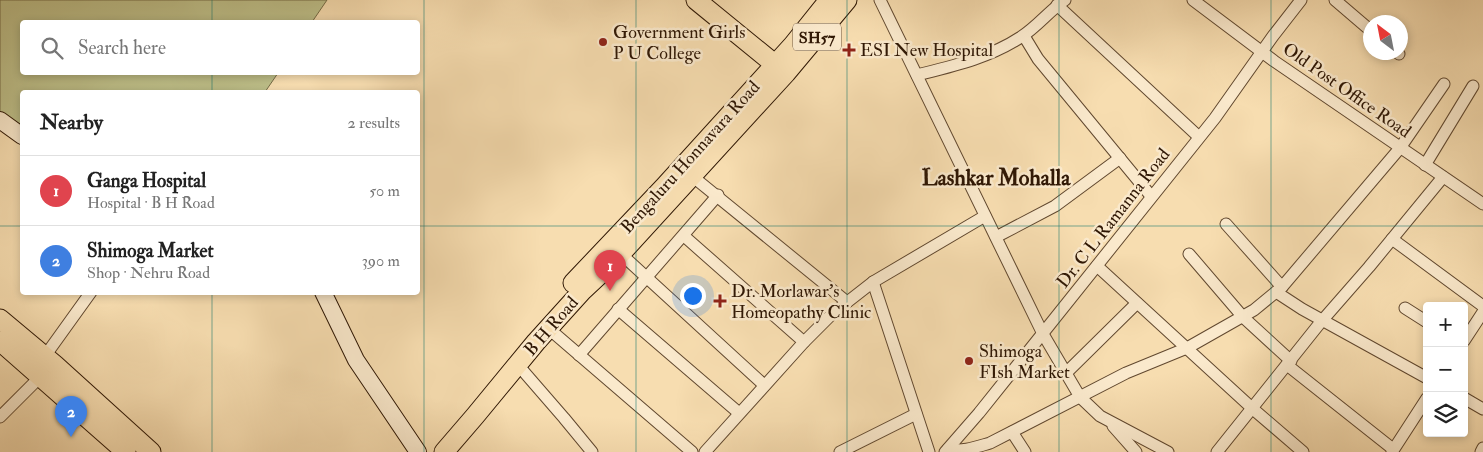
<!DOCTYPE html>
<meta charset="utf-8">
<style>
:root{--surface:#fff;--page:#f6f6f6;--text:#222;--muted:#767676;--line:#e0e0e0;--accent:#8f2418}
body{margin:0;font-family:"IM FELL Double Pica",serif;background:var(--page);color:var(--text)}
.controls{position:absolute;right:15px;bottom:15px;display:grid;overflow:hidden;border-radius:5px;box-shadow:0 2px 8px #0003}
.controls button{width:45px;height:45px;display:grid;place-items:center;padding:0;border:0;border-bottom:1px solid var(--line);background:var(--surface);color:var(--text);font:25px sans-serif}
.compass{position:absolute;left:1363px;top:15px;width:45px;height:45px;border-radius:50%;background:var(--surface);box-shadow:0 2px 8px #0003;rotate:328deg}
.you{position:absolute;left:692px;top:295px;width:18px;height:18px;margin:-12px;border:4px solid #fff;border-radius:50%;background:#1a73e8;box-shadow:0 0 0 8px #1a73e833}
.badge{display:grid;place-items:center;width:32px;height:32px;border-radius:50%;background:var(--accent);color:#fff;font-size:16px;font-weight:700}
.pin{position:absolute;translate:-50% -41px;filter:drop-shadow(0 1px 2px #0008)}
.pin::after{content:'';position:absolute;top:26px;width:18px;height:15px;background:inherit;clip-path:polygon(0 0,100% 0,50% 100%)}
.list{margin:0;padding:0;list-style:none}
h2{display:flex;justify-content:space-between;align-items:center;height:65px;margin:0;padding:0 20px;font-size:21px}
h2 small{font-size:16px;font-weight:400;color:var(--muted)}
.list li{display:grid;grid-template-columns:32px 1fr auto;gap:15px;align-items:center;box-sizing:border-box;height:70px;padding:0 20px;border-top:1px solid var(--line)}
.list b{display:block;font-size:19px;white-space:nowrap}
.list p{margin:0;font-size:16px;white-space:nowrap;color:var(--muted)}
.list em{font-size:16px;font-style:normal;color:var(--muted)}
.icon{flex:none;width:28px;height:28px;fill:none;stroke:currentColor;stroke-width:2;stroke-linecap:round;stroke-linejoin:round}
.map{position:relative;flex:none;width:1483px;height:452px;overflow:hidden}
.search{position:absolute;background:var(--surface);box-shadow:0 2px 8px #0003;left:20px;top:20px;width:400px;height:55px;display:flex;align-items:center;gap:12px;box-sizing:border-box;padding:0 18px;border-radius:5px;color:var(--muted);font-size:19px}
.panel{position:absolute;background:var(--surface);box-shadow:0 2px 8px #0003;left:20px;top:90px;width:400px;height:205px;border-radius:5px}
.map>svg:first-child{display:block}
</style>
<div class="map">
<svg width="1483" height="452" viewBox="0 0 1483 452">
<rect width="100%" height="100%" fill="#f7ddb0"/>
<filter id="stains"><feTurbulence type="fractalNoise" baseFrequency=".004" numOctaves="4"/><feColorMatrix values="0 0 0 0 .2 0 0 0 0 .09 0 0 0 0 .02 0 0 0 .5 -.17"/></filter>
<radialGradient id="worn" r=".72"><stop offset=".6" stop-color="#630" stop-opacity="0"/><stop offset="1" stop-color="#630" stop-opacity=".3"/></radialGradient>
<!-- green -->
<polygon fill="#bec08a" stroke="#766c47" points="0,0 327,0 312,22 22,22 22,72 278,73 265,92 22,92 22,125 0,115"/>
<g fill="none" stroke-linecap="round" stroke-linejoin="round">
<!-- street casing -->
<g stroke="#61482f" stroke-width="13">
<g id="street">
<polyline points="880,0 1043,334 1080,397 1100,416 1168,452"/>
<polyline points="1193,0 1274,61 1483,204"/>
<polyline points="1335,0 1370,30"/>
<polyline points="1057,5 1199,137"/>
<polyline points="1024,36 1038,59 1151,196"/>
<polyline points="1397,52 1399,54"/>
<path d="M917 75C953 66 989 58 1021 37 1037 27 1049 11 1065 0"/>
<polyline points="1425,165 1473,86"/>
<polyline points="692,176 847,302"/>
<polyline points="1226,224 1282,287"/>
<polyline points="684,236 804,342"/>
<polyline points="996,237 1055,206 1120,158"/>
<polyline points="1392,239 1483,306"/>
<polyline points="621,254 764,385"/>
<polyline points="1189,254 1243,317 1291,361"/>
<polyline points="1097,266 1253,409 1303,452"/>
<polyline points="873,282 929,452"/>
<polyline points="1276,292 1302,309 1427,378"/>
<polyline points="1405,308 1427,322"/>
<polyline points="618,309 739,413"/>
<polyline points="548,328 692,452"/>
<polyline points="1464,341 1483,312"/>
<polyline points="579,355 718,195"/>
<polyline points="45,356 91,292"/>
<polyline points="518,365 564,418 592,452"/>
<polyline points="1287,365 1393,449"/>
<polyline points="1066,373 1137,303"/>
<polyline points="1464,398 1483,409"/>
<polyline points="0,417 41,376"/>
<polyline points="1113,426 1136,452"/>
<polyline points="1012,432 1025,452"/>
<path d="M948 449C963 452 976 447 990 443L1126 373 1187 348 1254 310 1282 287 1400 148 1444 84"/>
<polyline points="705,452 804,342 832,314 873,282 985,216"/>
<polyline points="840,452 916,414"/>
<polyline points="945,452 979,413 1215,118 1273,36 1301,0"/>
<polyline points="1217,452 1320,323 1369,267 1443,177"/>
<polyline points="1392,452 1427,398"/>
<polyline points="1481,452 1483,448"/>
</g>
</g>
<!-- secondary casing -->
<g stroke="#2f1704" stroke-width="18">
<g id="secondary">
<polyline points="0,120 22,136"/>
<polyline points="323,292 356,360 418,452"/>
</g>
</g>
<!-- primary casing -->
<g stroke="#2f1704" stroke-width="21">
<g id="primary">
<polyline points="696,0 783,71"/>
<polyline points="573,283 665,186 793,45 829,0"/>
<polyline points="0,319 55,365 151,452"/>
<polyline points="0,341 126,452"/>
<polyline points="444,452 475,416 536,342 583,290 614,261 786,73 847,0"/>
</g>
</g>
<!-- street -->
<use href="#street" stroke="#fae9cc" stroke-width="11"/>
<!-- secondary -->
<use href="#secondary" stroke="#fae9cc" stroke-width="16"/>
<!-- primary -->
<use href="#primary" stroke="#f7ddb0" stroke-width="19"/>
</g>
<!-- grid -->
<path fill="none" stroke="#0f766e" stroke-width="1" stroke-opacity="0.55" d="M212 0V22M424 0V452M636 0V452M847 0V452M1059 0V452M1271 0V452M212 72V92M0 226H22M418 226H1483M212 292V452"/>
<!-- markers -->
<g fill="#8f2418" stroke="#fae9cc" stroke-width="2">
<circle cx="603" cy="42" r="5"/>
<path d="M846.5 42.5h5v5h5v5h-5v5h-5v-5h-5v-5h5z"/>
<path d="M717.5 293.5h5v5h5v5h-5v5h-5v-5h-5v-5h5z"/>
<circle cx="969" cy="361" r="5"/>
</g>
<g text-anchor="middle" stroke-width="5" stroke-linejoin="round" paint-order="stroke">
<!-- shield labels -->
<rect fill="#fae9cc" stroke="#6c5640" stroke-width="1" x="793" y="23.5" width="48" height="27" rx="4"/>
<g font-size="16" font-weight="bold" fill="#2f1704">
<text x="817" y="43">SH57</text>
</g>
<!-- poi labels -->
<g font-size="18" fill="#2f1704" stroke="#fae9cc" text-anchor="start">
<text x="613" y="38">Government Girls<tspan x="613" dy="21">P U College</tspan></text>
<text x="860" y="56">ESI New Hospital</text>
<text x="731" y="297">Dr. Morlawar's<tspan x="731" dy="21">Homeopathy Clinic</tspan></text>
<text x="979" y="357">Shimoga<tspan x="979" dy="21">FIsh Market</tspan></text>
</g>
<!-- street labels -->
<g font-size="18" fill="#2f1704" stroke="#fae9cc">
<text transform="translate(1347 90) rotate(35)" y="6">Old Post Office Road</text>
<text transform="translate(690 157) rotate(-48)" y="6">Bengaluru Honnavara Road</text>
<text transform="translate(1113 218) rotate(-52)" y="6">Dr. C L Ramanna Road</text>
<text transform="translate(551 326) rotate(-49)" y="6">B H Road</text>
</g>
<!-- district labels -->
<g font-size="22" font-weight="bold" fill="#2f1704" stroke="#fae9cc">
<text x="996" y="185">Lashkar Mohalla</text>
</g>
</g>
<rect width="100%" height="100%" filter="url(#stains)"/>
<rect width="100%" height="100%" fill="url(#worn)"/>
</svg>
<div class="controls">
<button>+</button>
<button>−</button>
<button><svg class="icon" aria-label="layers" viewBox="0 0 24 24"><path d="M12 4l9 5-9 5-9-5zM3 14l9 5 9-5"/></svg></button>
</div>
<svg class="compass" viewBox="-18 -18 36 36"><path d="M0-13l5 13h-10z" fill="#e53935"/><path d="M0 13l5-13h-10z" fill="#767676"/></svg>
<div class="you"></div>
<div class="pin badge" style="left:610px;top:291px;background:#e0444e">1</div>
<div class="pin badge" style="left:71px;top:437px;background:#3f7fe0">2</div>
<div class="search"><svg class="icon" aria-label="search" viewBox="0 0 24 24"><circle cx="10" cy="10" r="6"/><path d="M15 15l6 6"/></svg>Search here</div>
<section class="panel">
<h2>Nearby<small>2 results</small></h2>
<ul class="list">
<li><span class="badge" style="background:#e0444e">1</span><div><b>Ganga Hospital</b><p>Hospital · B H Road</p></div><em>50 m</em></li>
<li><span class="badge" style="background:#3f7fe0">2</span><div><b>Shimoga Market</b><p>Shop · Nehru Road</p></div><em>390 m</em></li>
</ul>
</section>
</div>
